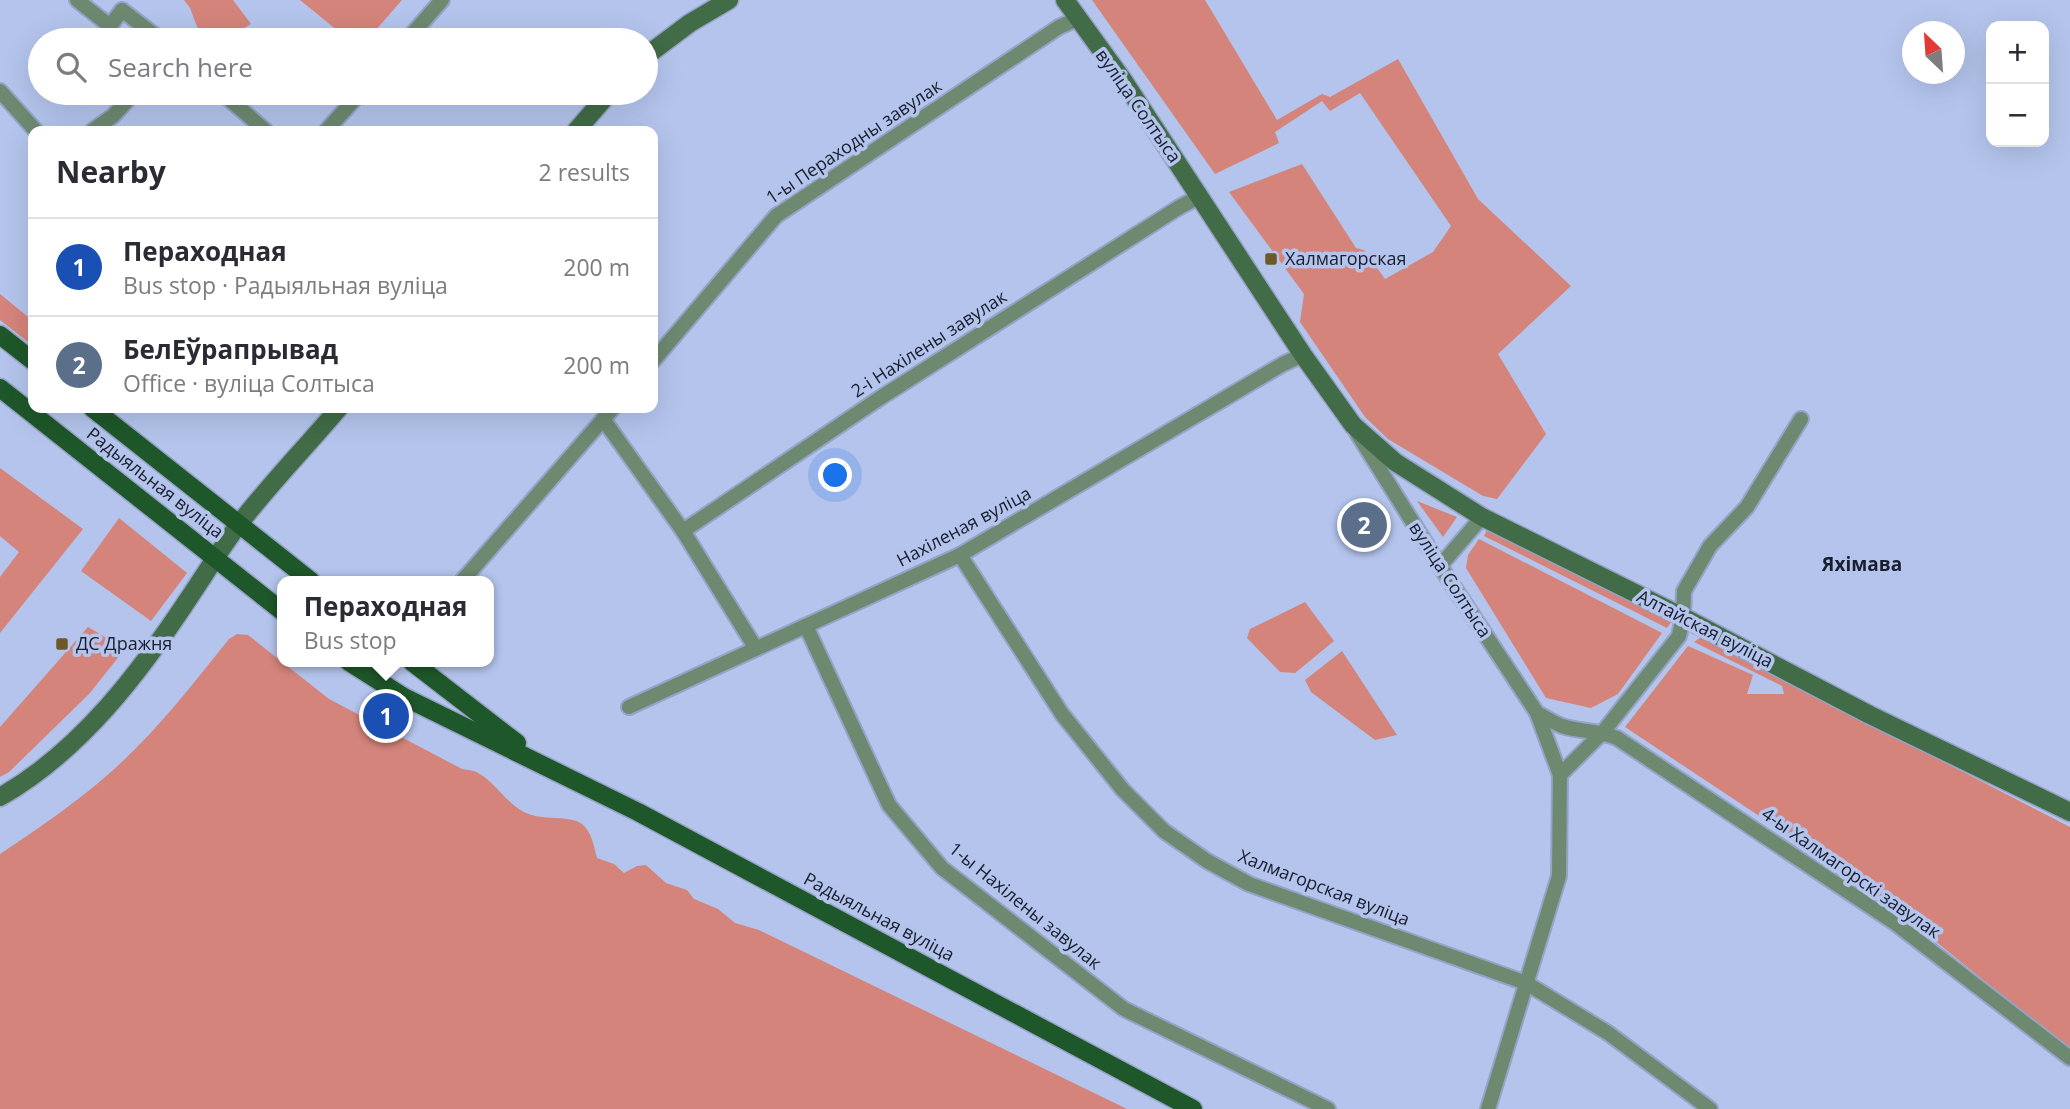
<!DOCTYPE html>
<meta charset="utf-8">
<style>
:root{--surface:#fff;--page:#f2f2f3;--text:#2b2b33;--muted:#7c7c81;--line:#e1e1e2;--accent:#7c3aed}
body{margin:0;font-family:"Open Sans",sans-serif;background:var(--page);color:var(--text)}
.controls{position:absolute;right:21px;top:21px;display:grid;overflow:hidden;border-radius:14px;box-shadow:0 7px 28px #0002}
.controls button{width:63px;height:63px;display:grid;place-items:center;padding:0;border:0;border-bottom:2px solid var(--line);background:var(--surface);color:var(--text);font:35px sans-serif}
.compass{position:absolute;left:1902px;top:21px;width:63px;height:63px;border-radius:50%;background:var(--surface);box-shadow:0 7px 28px #0002;rotate:335deg}
.you{position:absolute;left:836px;top:476px;width:24px;height:24px;margin:-18px;border:5px solid #fff;border-radius:50%;background:#1a73e8;box-shadow:0 0 0 10px #1a73e833}
.badge{display:grid;place-items:center;width:46px;height:46px;border-radius:50%;background:var(--accent);color:#fff;font-size:23px;font-weight:700}
.pin{position:absolute;translate:-50% -50%;border:4px solid #fff;box-shadow:0 2px 7px #0006}
.popup{position:absolute;left:277px;top:576px;width:217px;height:91px;box-sizing:border-box;display:grid;place-content:center;border-radius:14px;background:var(--surface);filter:drop-shadow(0 2px 5px #0005);font-size:23px;white-space:nowrap;color:var(--muted)}
.popup b{font-size:26px;color:var(--text)}
.popup::after{content:'';position:absolute;left:50%;top:100%;margin-left:-14px;border:14px solid transparent;border-top-color:var(--surface)}
.list{margin:0;padding:0;list-style:none}
h2{display:flex;justify-content:space-between;align-items:center;height:91px;margin:0;padding:0 28px;font-size:30px}
h2 small{font-size:23px;font-weight:400;color:var(--muted)}
.list li{display:grid;grid-template-columns:46px 1fr auto;gap:21px;align-items:center;box-sizing:border-box;height:98px;padding:0 28px;border-top:2px solid var(--line)}
.list b{display:block;font-size:26px;white-space:nowrap}
.list p{margin:0;font-size:23px;white-space:nowrap;color:var(--muted)}
.list em{font-size:23px;font-style:normal;color:var(--muted)}
.icon{flex:none;width:38px;height:38px;fill:none;stroke:currentColor;stroke-width:2;stroke-linecap:round;stroke-linejoin:round}
.map{position:relative;flex:none;width:2070px;height:1109px;overflow:hidden}
.search{position:absolute;background:var(--surface);box-shadow:0 7px 28px #0002;left:28px;top:28px;width:630px;height:77px;display:flex;align-items:center;gap:18px;box-sizing:border-box;padding:0 24px;border-radius:38px;color:var(--muted);font-size:26px}
.panel{position:absolute;background:var(--surface);box-shadow:0 7px 28px #0002;left:28px;top:126px;width:630px;height:287px;border-radius:14px}
.map>svg:first-child{display:block}
</style>
<div class="map">
<svg width="2070" height="1109" viewBox="0 0 2070 1109">
<rect width="100%" height="100%" fill="#b4c4ec"/>
<!-- green -->
<g fill="#d4847b">
<polygon points="184,0 233,0 251,24 224,40 202,40 190,8"/>
<polygon points="300,0 402,0 367,40 349,40"/>
<polygon points="1092,0 1205,0 1277,120 1322,94 1330,97 1398,59 1478,199 1571,286 1498,354 1546,434 1497,499 1483,496 1388,439 1365,417 1300,322 1304,294 1229,192 1302,164 1356,248 1364,250 1385,279 1433,252 1451,226 1360,93 1330,111 1322,101 1275,132 1279,143 1215,174"/>
<polygon points="0,294 33,321 33,346 0,320"/>
<polygon points="0,468 83,529 0,633 0,577 19,552 0,536"/>
<polygon points="1417,501 1457,517 1443,537"/>
<polygon points="119,518 187,573 151,621 81,571"/>
<polygon points="1487,530 1671,622 1667,628 1484,536"/>
<polygon points="1479,539 1662,633 1618,694 1591,708 1546,698 1466,568 1468,555"/>
<polygon points="1305,602 1334,641 1295,673 1280,672 1247,638 1250,629"/>
<polygon points="88,627 125,649 89,694 9,772 0,777 0,727"/>
<path d="M237 634 248 635 329 699 462 769C467 770 474 770 478 773 494 781 505 802 524 812 540 821 571 815 582 824 592 832 594 847 597 858L614 864 624 873 637 866 646 865 666 883 687 890 694 899 718 909 735 923 759 930 1127 1109H0V854C39 828 77 802 112 771 156 732 192 685 229 639Z"/>
<polygon points="1701,637 2070,827 2070,1050 1877,894 1625,727 1688,646 1753,675 1747,694 1784,694 1782,686 1694,642"/>
<polygon points="1342,651 1397,735 1375,740 1311,692 1305,680"/>
</g>
<g fill="none" stroke-linecap="round" stroke-linejoin="round">
<!-- street casing -->
<g stroke="#95a3c6" stroke-width="18">
<g id="street">
<polyline points="77,0 110,26 122,10 161,40"/>
<polyline points="407,40 442,0"/>
<polyline points="0,91 36,131"/>
<polyline points="222,93 266,131"/>
<polyline points="92,131 113,116 134,93"/>
<polyline points="326,131 360,93"/>
<polyline points="653,361 776,216 1059,27 1077,19"/>
<polyline points="603,419 683,531 755,647"/>
<polyline points="1357,433 1440,566 1537,713 1560,775 1559,876 1488,1109"/>
<polyline points="683,531 880,398 1178,208 1200,196"/>
<polyline points="960,555 1062,714 1123,790 1164,831 1207,861 1249,884 1526,983 1608,1033 1710,1109"/>
<polyline points="1440,566 1482,517"/>
<polyline points="462,581 613,408"/>
<polyline points="806,626 889,805 942,868 1124,1009 1328,1109"/>
<polyline points="629,707 960,555 1283,364 1303,355"/>
<path d="M1537 713C1545 717 1554 723 1562 726 1581 732 1598 730 1617 738L1895 923 2070 1058"/>
<polyline points="1560,775 1603,732 1679,636 1683,617 1684,591 1710,546 1747,507 1801,419"/>
</g>
</g>
<!-- secondary casing -->
<g stroke="#95a3c6" stroke-width="21">
<g id="secondary">
<polyline points="1065,0 1123,80 1303,355 1353,425 1395,462 1482,517 1683,617 1870,715 2070,812"/>
<polyline points="646,56 690,23 729,0"/>
<polyline points="576,131 609,93"/>
<path d="M0 797C81 751 141 671 191 595 207 571 222 547 239 524 270 484 306 447 339 408"/>
</g>
</g>
<!-- primary casing -->
<g stroke="#95a3c6" stroke-width="21">
<g id="primary">
<polyline points="0,335 33,361"/>
<polyline points="0,388 283,612"/>
<polyline points="92,408 311,581"/>
<polyline points="349,662 404,697 638,812 1193,1109"/>
<polyline points="412,662 517,743"/>
</g>
</g>
<!-- street -->
<use href="#street" stroke="#6d8970" stroke-width="14"/>
<!-- secondary -->
<use href="#secondary" stroke="#416c47" stroke-width="18"/>
<!-- primary -->
<use href="#primary" stroke="#1e5729" stroke-width="18"/>
</g>
<!-- markers -->
<g fill="#6d5928" stroke="#b4c4ec" stroke-width="2.5">
<rect x="1264" y="252" width="14" height="14" rx="3.5"/>
<rect x="55" y="637" width="14" height="14" rx="3.5"/>
</g>
<g text-anchor="middle" stroke-width="7" stroke-linejoin="round" paint-order="stroke">
<!-- street labels -->
<g font-size="18" fill="#181e2d" stroke="#b4c4ec">
<text transform="translate(1138 106) rotate(55)" y="6">вуліца Солтыса</text>
<text transform="translate(854 142) rotate(-34)" y="6">1-ы Пераходны завулак</text>
<text transform="translate(929 344) rotate(-33)" y="6">2-і Нахілены завулак</text>
<text transform="translate(155 483) rotate(38)" y="6">Радыяльная вуліца</text>
<text transform="translate(964 527) rotate(-28)" y="6">Нахіленая вуліца</text>
<text transform="translate(1450 580) rotate(57)" y="6">вуліца Солтыса</text>
<text transform="translate(1705 629) rotate(27)" y="6">Алтайская вуліца</text>
<text transform="translate(1851 873) rotate(35)" y="6">4-ы Халмагорскі завулак</text>
<text transform="translate(1324 888) rotate(21)" y="6">Халмагорская вуліца</text>
<text transform="translate(1025 906) rotate(39)" y="6">1-ы Нахілены завулак</text>
<text transform="translate(879 917) rotate(28)" y="6">Радыяльная вуліца</text>
</g>
<!-- poi labels -->
<g font-size="18" fill="#181e2d" stroke="#b4c4ec" text-anchor="start">
<text x="1285" y="265">Халмагорская</text>
<text x="76" y="650">ДС Дражня</text>
</g>
<!-- neighbourhood labels -->
<g font-size="19" font-weight="bold" fill="#181e2d" stroke="#b4c4ec">
<text x="1862" y="571">Яхімава</text>
</g>
</g>
</svg>
<div class="controls">
<button>+</button>
<button>−</button>
</div>
<svg class="compass" viewBox="-18 -18 36 36"><path d="M0-13l5 13h-10z" fill="#e53935"/><path d="M0 13l5-13h-10z" fill="#7c7c81"/></svg>
<div class="you"></div>
<div class="pin badge" style="left:386px;top:716px;background:#1a4fb4">1</div>
<div class="popup"><b>Пераходная</b>Bus stop</div>
<div class="pin badge" style="left:1364px;top:525px;background:#5c6f8a">2</div>
<div class="search"><svg class="icon" aria-label="search" viewBox="0 0 24 24"><circle cx="10" cy="10" r="6"/><path d="M15 15l6 6"/></svg>Search here</div>
<section class="panel">
<h2>Nearby<small>2 results</small></h2>
<ul class="list">
<li><span class="badge" style="background:#1a4fb4">1</span><div><b>Пераходная</b><p>Bus stop · Радыяльная вуліца</p></div><em>200 m</em></li>
<li><span class="badge" style="background:#5c6f8a">2</span><div><b>БелЕўрапрывад</b><p>Office · вуліца Солтыса</p></div><em>200 m</em></li>
</ul>
</section>
</div>
